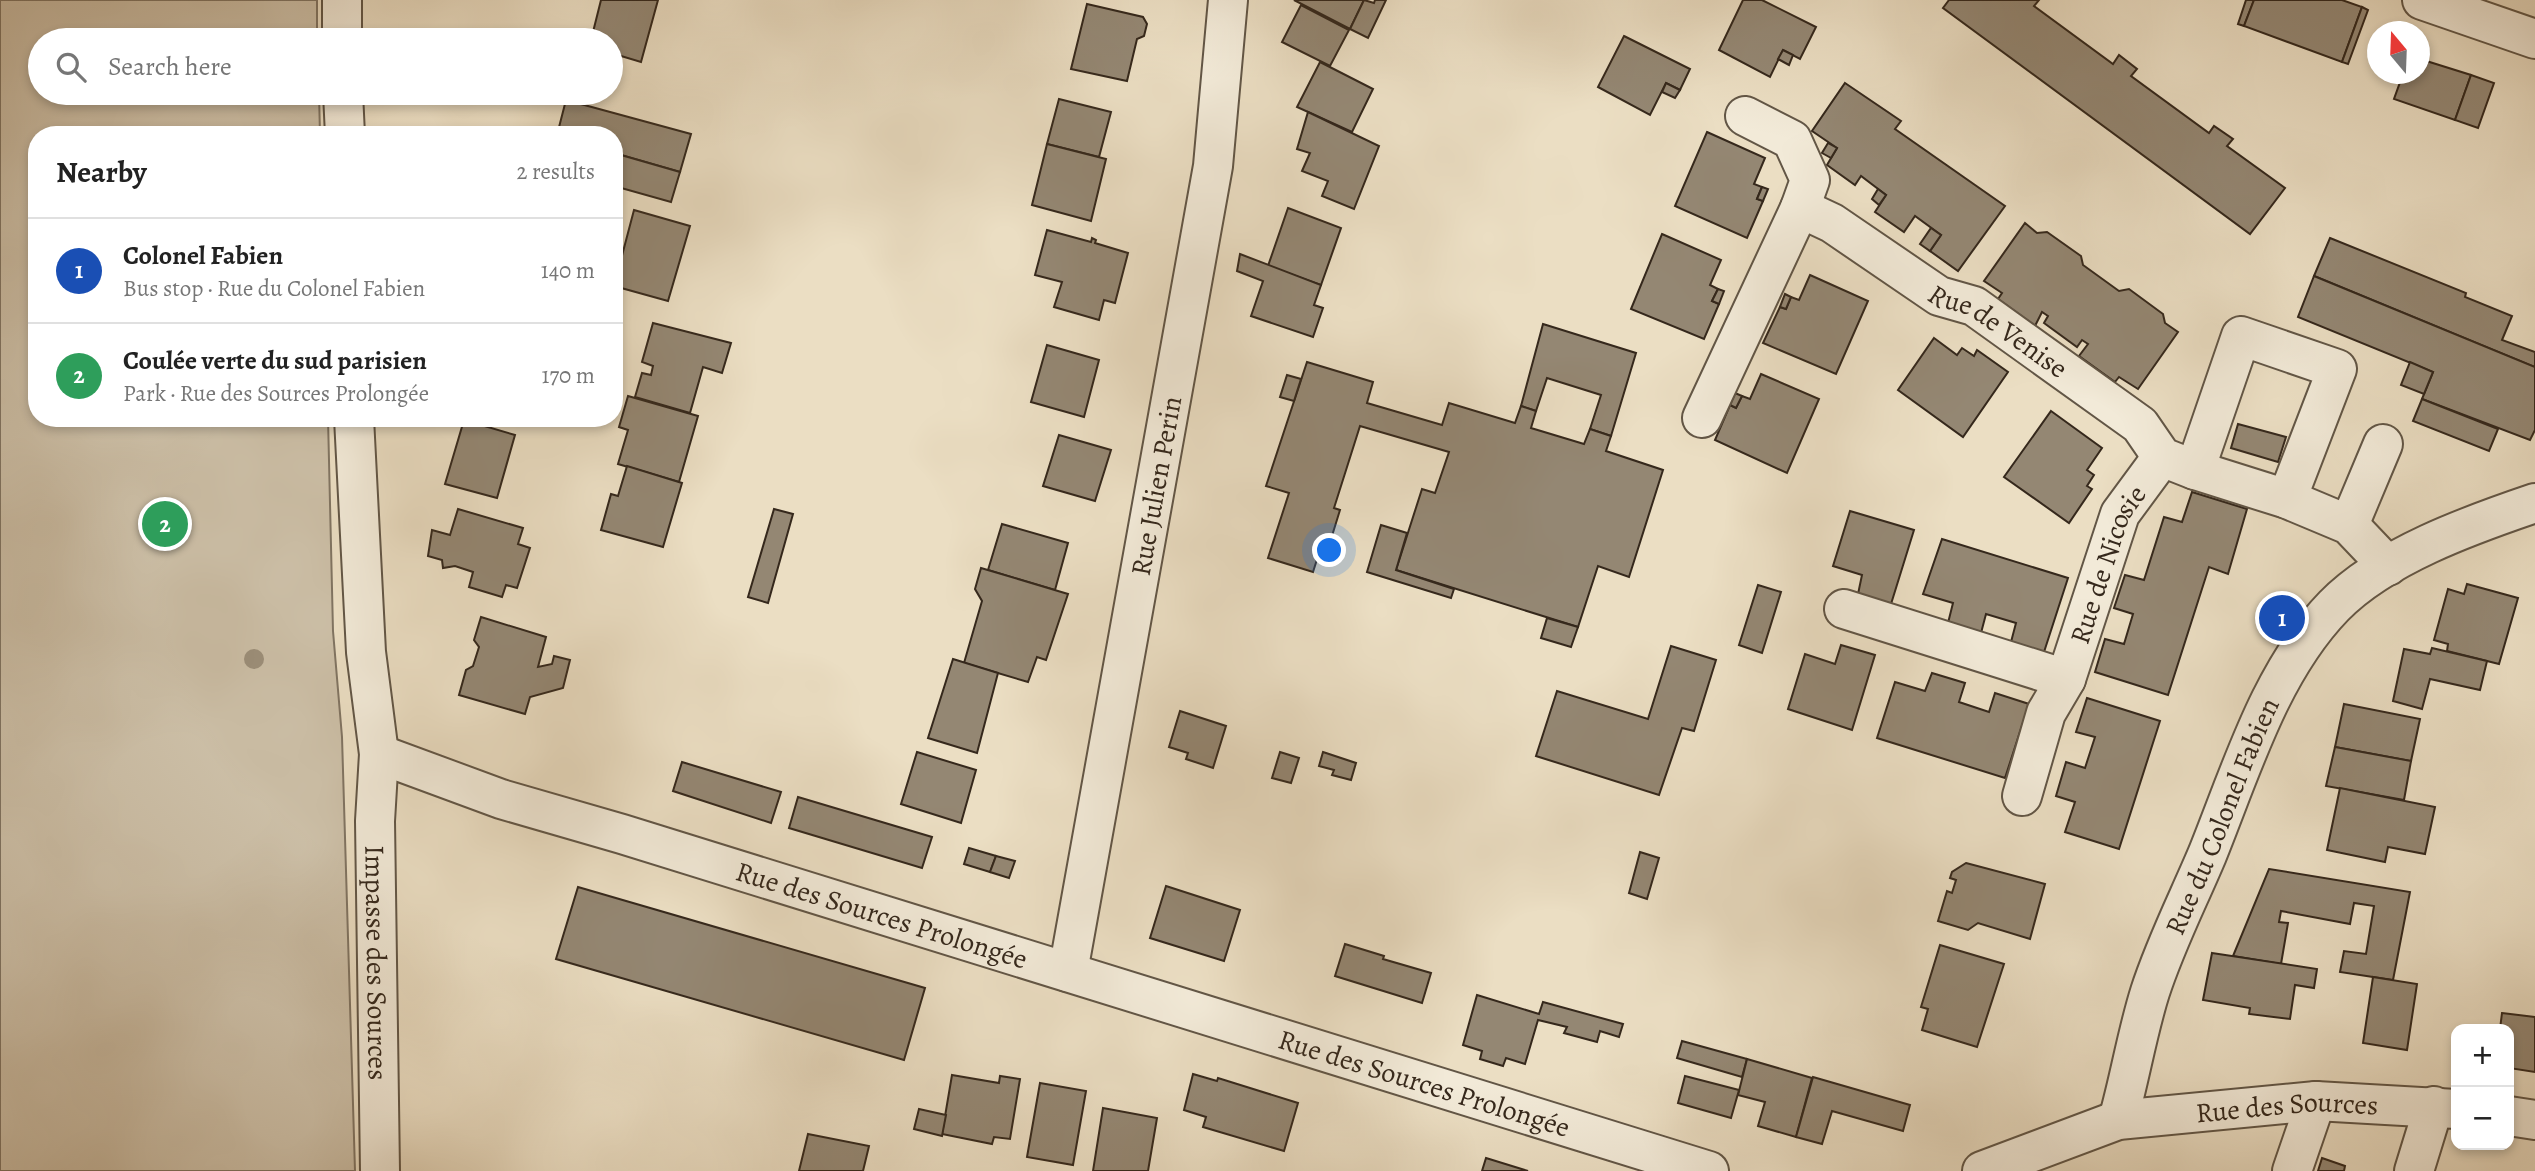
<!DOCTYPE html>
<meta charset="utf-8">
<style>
:root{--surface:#fff;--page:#f2f2f2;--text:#222;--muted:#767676;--line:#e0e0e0;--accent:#b45309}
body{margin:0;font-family:Alegreya,serif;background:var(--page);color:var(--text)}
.controls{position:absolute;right:21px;bottom:21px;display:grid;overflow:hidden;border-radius:14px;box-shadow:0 4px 10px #0003}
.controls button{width:63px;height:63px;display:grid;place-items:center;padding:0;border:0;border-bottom:2px solid var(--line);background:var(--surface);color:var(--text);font:35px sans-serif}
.compass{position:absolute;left:2367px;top:21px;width:63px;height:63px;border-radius:50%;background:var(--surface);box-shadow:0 4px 10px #0003;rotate:341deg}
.you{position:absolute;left:1330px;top:551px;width:24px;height:24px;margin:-18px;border:5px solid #fff;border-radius:50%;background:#1a73e8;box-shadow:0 0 0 10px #1a73e833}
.badge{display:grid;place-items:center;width:46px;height:46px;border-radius:50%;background:var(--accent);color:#fff;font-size:23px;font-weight:700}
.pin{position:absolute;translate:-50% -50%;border:4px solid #fff;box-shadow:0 2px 7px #0006}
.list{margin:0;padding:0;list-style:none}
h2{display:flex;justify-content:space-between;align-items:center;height:91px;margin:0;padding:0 28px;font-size:30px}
h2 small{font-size:23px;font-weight:400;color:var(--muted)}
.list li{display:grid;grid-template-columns:46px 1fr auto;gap:21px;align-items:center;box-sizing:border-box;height:105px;padding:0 28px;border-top:2px solid var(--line)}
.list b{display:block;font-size:26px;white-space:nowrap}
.list p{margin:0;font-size:23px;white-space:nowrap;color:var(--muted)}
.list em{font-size:23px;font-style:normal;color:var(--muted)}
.icon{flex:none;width:38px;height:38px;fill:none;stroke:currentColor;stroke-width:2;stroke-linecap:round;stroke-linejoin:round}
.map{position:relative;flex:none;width:2535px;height:1171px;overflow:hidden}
.search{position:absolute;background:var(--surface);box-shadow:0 4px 10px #0003;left:28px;top:28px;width:595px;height:77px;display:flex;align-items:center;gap:18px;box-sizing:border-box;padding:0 24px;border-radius:38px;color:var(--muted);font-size:26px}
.panel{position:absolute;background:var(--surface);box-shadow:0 4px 10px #0003;left:28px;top:126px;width:595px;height:301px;border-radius:28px}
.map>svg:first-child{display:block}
</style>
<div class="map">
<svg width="2535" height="1171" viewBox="0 0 2535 1171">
<rect width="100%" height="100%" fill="#ebdec3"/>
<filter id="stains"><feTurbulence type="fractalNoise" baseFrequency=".00286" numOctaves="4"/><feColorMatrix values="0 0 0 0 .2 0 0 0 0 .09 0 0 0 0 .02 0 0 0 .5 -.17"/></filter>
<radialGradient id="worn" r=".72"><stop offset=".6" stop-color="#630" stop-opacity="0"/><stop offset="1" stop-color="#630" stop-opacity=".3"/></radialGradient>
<!-- green -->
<polygon fill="#ccbfa7" stroke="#807462" stroke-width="2" points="0,0 317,0 317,40 40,40 40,93 319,93 320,135 37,135 37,418 328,418 333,631 342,737 355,1171 0,1171"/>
<!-- building -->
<g fill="#948773" stroke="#35281c" stroke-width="2">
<polygon points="601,0 658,0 641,62 611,53 611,40 591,40"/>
<polygon points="1294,0 1364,0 1350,29"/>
<polygon points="1364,0 1374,3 1375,0 1386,0 1368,38 1350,29"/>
<polygon points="1743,0 1762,0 1816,27 1800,59 1783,50 1770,77 1719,50"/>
<polygon points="1949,0 2039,0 2034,6 2113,64 2119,55 2137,69 2131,76 2209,133 2214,126 2233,139 2227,146 2285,188 2250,234 1943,8"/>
<polygon points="2246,0 2254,0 2244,26 2238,24"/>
<polygon points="2254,0 2342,0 2362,7 2342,62 2244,26"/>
<polygon points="1087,4 1143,17 1147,24 1144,36 1137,39 1127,81 1071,69"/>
<polygon points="1301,5 1349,30 1330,66 1282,42"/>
<polygon points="2362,7 2368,10 2348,64 2342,62"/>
<polygon points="1624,36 1690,69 1680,90 1666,83 1650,115 1598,87"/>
<polygon points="1783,50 1793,55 1789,65 1778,59"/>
<polygon points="2420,59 2471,75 2455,120 2394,99 2403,74 2420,74"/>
<polygon points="1320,62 1373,89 1352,132 1297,107"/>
<polygon points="2471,75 2494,83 2478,128 2455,120"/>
<polygon points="1666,83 1680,90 1675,98 1662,92"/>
<polygon points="1845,83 1901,121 1895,129 2005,206 1958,271 1930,251 1941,235 1915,216 1904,232 1875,212 1886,195 1861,176 1855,185 1827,165 1837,148 1812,131"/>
<polygon points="1059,99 1111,112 1099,157 1047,144"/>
<polygon points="566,100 691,134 680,172 614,153 614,135 557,135"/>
<polygon points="1308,112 1379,146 1354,209 1322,196 1328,181 1302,171 1310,153 1297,149"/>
<polygon points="1707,132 1765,158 1754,184 1762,187 1757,199 1763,201 1747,238 1675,206"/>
<polygon points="1828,143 1837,148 1831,158 1822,153"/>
<polygon points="1047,144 1106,159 1091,221 1032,205"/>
<polygon points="614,153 680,172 671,202 614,186"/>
<polygon points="1762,187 1768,189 1763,201 1757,199"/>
<polygon points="1878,189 1886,195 1879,205 1872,199"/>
<polygon points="1288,208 1341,228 1321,285 1268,266"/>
<polygon points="634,210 690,226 668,301 614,286"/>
<polygon points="2025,223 2037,233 2047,232 2081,256 2083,265 2119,291 2129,289 2163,314 2165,323 2178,332 2138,389 2119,377 2115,382 2079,356 2088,344 2082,340 2077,347 2044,323 2048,316 2042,312 2035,326 1998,299 2002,293 1984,281"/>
<polygon points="1931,228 1941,235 1930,251 1920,244"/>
<polygon points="1047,230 1091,242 1092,238 1096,240 1095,243 1128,253 1115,303 1104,300 1099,320 1054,307 1062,282 1035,275"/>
<polygon points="1662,234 1721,260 1710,285 1718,289 1712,301 1719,304 1704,339 1631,309"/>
<polygon points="2330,238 2466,293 2465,297 2512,316 2502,340 2535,352 2535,367 2314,276"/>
<polygon points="1240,254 1321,285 1314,305 1323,308 1313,337 1251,316 1263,281 1237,271"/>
<polygon points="1810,275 1868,301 1836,374 1763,343 1780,307 1786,309 1791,297 1799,300"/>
<polygon points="2314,276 2535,367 2535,430 2530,440 2422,399 2433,372 2298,317"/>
<polygon points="1718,289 1724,291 1719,304 1712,301"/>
<polygon points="1785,294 1791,297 1786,309 1780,307"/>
<polygon points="653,323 731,343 722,373 703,367 690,413 635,397 642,373 651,375 653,366 642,362"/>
<polygon points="1543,324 1636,353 1611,436 1590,429 1601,395 1547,378 1536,411 1521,406"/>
<polygon points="1934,338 1957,355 1962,348 1974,356 1977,350 2008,372 1963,437 1898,390"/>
<polygon points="1047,345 1099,360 1084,417 1031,402"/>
<polygon points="1307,362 1373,382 1367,403 1442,425 1449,403 1515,423 1521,406 1536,411 1531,428 1584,444 1590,429 1611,436 1606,451 1663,470 1629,577 1598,566 1578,627 1396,570 1422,489 1435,493 1449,452 1360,426 1334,508 1340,510 1327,552 1320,550 1313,572 1268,558 1289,493 1266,486"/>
<polygon points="2410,362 2433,372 2424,394 2401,385"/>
<polygon points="1761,374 1819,399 1787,473 1715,440 1730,405 1736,408 1742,396 1750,399"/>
<polygon points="1287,375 1301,379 1294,401 1280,397"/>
<polygon points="1735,393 1742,396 1736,408 1730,405"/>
<polygon points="628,396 698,416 679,482 618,464 628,430 619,427"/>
<polygon points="2422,399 2498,429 2489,451 2413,421"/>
<polygon points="2051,411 2102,448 2087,470 2094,475 2087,486 2092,489 2069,523 2004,477"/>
<polygon points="464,420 515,435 497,498 445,484"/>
<polygon points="2238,424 2286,437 2278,462 2231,448"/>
<polygon points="1059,435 1111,450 1095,501 1043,486"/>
<polygon points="627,466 682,483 663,547 601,530 611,494 618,496"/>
<polygon points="2192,492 2247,509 2228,574 2209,567 2168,695 2095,672 2105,639 2124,644 2133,614 2114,608 2125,575 2144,580 2164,517 2182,522"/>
<polygon points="458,509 523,528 518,544 530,548 517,588 506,585 502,597 469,587 473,572 455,566 443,568 442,560 428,556 432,530 450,535"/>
<polygon points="774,509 793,514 768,603 748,597"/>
<polygon points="1850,511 1914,530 1891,604 1858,594 1862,575 1833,566"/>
<polygon points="1002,524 1068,543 1055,590 988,570"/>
<polygon points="1381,525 1407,533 1396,570 1454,589 1451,598 1367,572"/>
<polygon points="1942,539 2068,578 2044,652 2011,642 2016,623 1986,614 1981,633 1948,623 1953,603 1923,594"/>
<polygon points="981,568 1068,594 1046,660 1037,657 1028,682 964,663 982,601 975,589"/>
<polygon points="2467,584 2518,598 2499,664 2447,651 2448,644 2434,640 2448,589 2464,594"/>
<polygon points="1758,585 1781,592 1762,653 1739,645"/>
<polygon points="481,617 546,637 538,667 552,664 554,656 570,660 563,688 530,697 525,714 459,695 466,670 473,666 479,647 474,640"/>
<polygon points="1547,618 1578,627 1571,647 1541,638"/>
<polygon points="1841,645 1875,655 1852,730 1788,709 1805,654 1835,664"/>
<polygon points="1671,646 1716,660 1694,731 1682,728 1659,795 1536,756 1557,691 1648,719"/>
<polygon points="2432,648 2487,661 2480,690 2430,679 2422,709 2393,701 2404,649 2430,654"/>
<polygon points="953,659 998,673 977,753 928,738"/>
<polygon points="1932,673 1965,683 1959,702 1989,712 1995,693 2029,704 2005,778 1877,738 1895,682 1925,691"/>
<polygon points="2087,698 2160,721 2119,849 2065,832 2075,802 2056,796 2066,762 2085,768 2095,737 2076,732"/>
<polygon points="2344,704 2420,719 2411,761 2335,747"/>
<polygon points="1180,711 1226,726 1213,768 1186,759 1188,753 1169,747"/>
<polygon points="2335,747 2411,761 2404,800 2326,786"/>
<polygon points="917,752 976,770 961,823 901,804"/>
<polygon points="1280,752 1299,758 1291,783 1272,778"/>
<polygon points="1323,752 1356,763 1351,780 1332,775 1334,770 1319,766"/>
<polygon points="682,762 781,792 771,823 673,791"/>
<polygon points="2340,788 2435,807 2425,854 2388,847 2385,862 2327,850"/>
<polygon points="798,797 932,837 922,868 789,828"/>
<polygon points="969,848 996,856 990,872 964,864"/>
<polygon points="1640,852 1659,858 1647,899 1629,893"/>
<polygon points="996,856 1015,861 1009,878 990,872"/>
<polygon points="1966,863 2045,884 2030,939 1978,923 1968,930 1938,921 1947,891 1952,893 1956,880 1950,878 1952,872"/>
<polygon points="2269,869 2410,892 2393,980 2340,972 2344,951 2366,954 2374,906 2354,903 2350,924 2281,911 2279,922 2288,923 2281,964 2233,956"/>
<polygon points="1166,886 1240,910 1224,961 1150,938"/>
<polygon points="578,887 925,988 904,1060 556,959"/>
<polygon points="1345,944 1384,956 1383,959 1431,973 1422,1003 1335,976"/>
<polygon points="1940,945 2004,964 1977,1047 1922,1030 1928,1009 1921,1007"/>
<polygon points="2212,953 2317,969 2314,988 2295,985 2290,1019 2249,1014 2250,1008 2203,1000"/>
<polygon points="2373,977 2417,984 2407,1050 2363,1043"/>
<polygon points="1477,995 1539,1014 1543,1002 1623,1024 1619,1037 1600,1031 1597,1042 1564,1033 1567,1027 1538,1020 1525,1064 1506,1058 1503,1066 1480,1059 1482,1051 1463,1045"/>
<polygon points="2502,1013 2535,1017 2535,1072 2509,1068 2509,1029 2500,1029"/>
<polygon points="1682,1041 1747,1059 1742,1077 1677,1058"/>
<polygon points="1747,1059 1812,1078 1796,1137 1758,1126 1765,1102 1738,1095"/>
<polygon points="1193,1074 1217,1081 1218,1078 1298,1103 1284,1151 1203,1127 1206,1117 1184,1110"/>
<polygon points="952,1075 999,1083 1000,1076 1020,1079 1010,1139 994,1137 992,1144 942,1134"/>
<polygon points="1685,1076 1739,1090 1731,1118 1678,1103"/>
<polygon points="1813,1077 1910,1105 1903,1131 1832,1111 1822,1144 1796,1137"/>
<polygon points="1040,1083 1086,1091 1073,1165 1027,1157"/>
<polygon points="1103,1108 1157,1118 1148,1171 1093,1171"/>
<polygon points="919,1109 946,1115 942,1136 914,1129"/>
<polygon points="808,1134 869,1146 863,1171 799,1171"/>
<polygon points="1486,1158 1528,1171 1482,1171"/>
<polygon points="2322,1158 2345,1166 2344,1171 2318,1171"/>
</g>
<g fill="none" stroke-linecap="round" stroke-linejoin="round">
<!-- minor casing -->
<g stroke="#625646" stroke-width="42">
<g id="minor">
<polyline points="342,0 342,40"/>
<polyline points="2422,0 2535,39"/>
<polyline points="343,93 345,135"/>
<polyline points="1745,116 1792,140 1810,180 1800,208"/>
<path id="s1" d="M354 418 366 652 379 754 375 821 380 1171"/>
<path id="s2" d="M1702 418 1800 208 1832 223 1939 296 1974 306 2140 425 2162 457 2195 470 2287 499 2349 525 2388 566"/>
<polyline points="2195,470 2241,336 2337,369 2287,499"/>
<polyline points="2349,525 2383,444"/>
<polyline points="1844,609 2066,679"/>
<path id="s3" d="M379 754 501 799 622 834 1709 1171"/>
<path id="s4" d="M2022 796 2046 713 2066 679 2120 514 2162 457"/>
<path id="s5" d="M1068 972 1213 166 1228 0"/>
<polyline points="2509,1116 2535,1120"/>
<path id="s6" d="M2118 1120C2130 1078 2137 1033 2150 992 2165 945 2188 900 2207 855 2241 771 2270 672 2334 606 2383 556 2470 525 2535 503"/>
<path id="s7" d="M1982 1171 2118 1120 2316 1101 2456 1109"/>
<polyline points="2292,1171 2316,1101"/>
<polyline points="2414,1171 2434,1106"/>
</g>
</g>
<!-- minor -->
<use href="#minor" stroke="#f2ead8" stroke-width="38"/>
</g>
<!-- trees -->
<circle fill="#9c8f7a" cx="254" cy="659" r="10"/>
<g text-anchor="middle" stroke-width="7" stroke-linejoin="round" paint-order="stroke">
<!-- street labels -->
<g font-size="28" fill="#35281c" stroke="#f2ead8">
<text dy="10" stroke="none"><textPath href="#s2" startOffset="466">Rue de Venise</textPath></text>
<text dy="10" stroke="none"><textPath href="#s5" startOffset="494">Rue Julien Perin</textPath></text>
<text dy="10" stroke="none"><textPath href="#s4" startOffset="248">Rue de Nicosie</textPath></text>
<text dy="10" stroke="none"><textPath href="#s6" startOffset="322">Rue du Colonel Fabien</textPath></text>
<text dy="10" stroke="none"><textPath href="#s3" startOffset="528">Rue des Sources Prolongée</textPath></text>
<text dy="10" stroke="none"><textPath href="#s1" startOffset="546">Impasse des Sources</textPath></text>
<text dy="10" stroke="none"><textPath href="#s3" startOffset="1096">Rue des Sources Prolongée</textPath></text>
<text dy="10" stroke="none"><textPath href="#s7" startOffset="315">Rue des Sources</textPath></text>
</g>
</g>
<rect width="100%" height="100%" filter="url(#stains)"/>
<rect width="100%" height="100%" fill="url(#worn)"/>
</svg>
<div class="controls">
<button>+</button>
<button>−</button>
</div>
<svg class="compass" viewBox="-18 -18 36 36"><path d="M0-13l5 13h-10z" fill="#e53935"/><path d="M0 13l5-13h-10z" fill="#767676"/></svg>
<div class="you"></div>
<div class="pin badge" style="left:2282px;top:618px;background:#1a4fb4">1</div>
<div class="pin badge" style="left:165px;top:524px;background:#2e9e5b">2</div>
<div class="search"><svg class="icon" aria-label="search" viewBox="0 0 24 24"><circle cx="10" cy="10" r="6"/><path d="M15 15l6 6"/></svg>Search here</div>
<section class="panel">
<h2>Nearby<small>2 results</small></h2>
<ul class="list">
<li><span class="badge" style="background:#1a4fb4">1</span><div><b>Colonel Fabien</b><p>Bus stop · Rue du Colonel Fabien</p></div><em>140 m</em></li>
<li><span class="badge" style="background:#2e9e5b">2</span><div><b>Coulée verte du sud parisien</b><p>Park · Rue des Sources Prolongée</p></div><em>170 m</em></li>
</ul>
</section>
</div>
